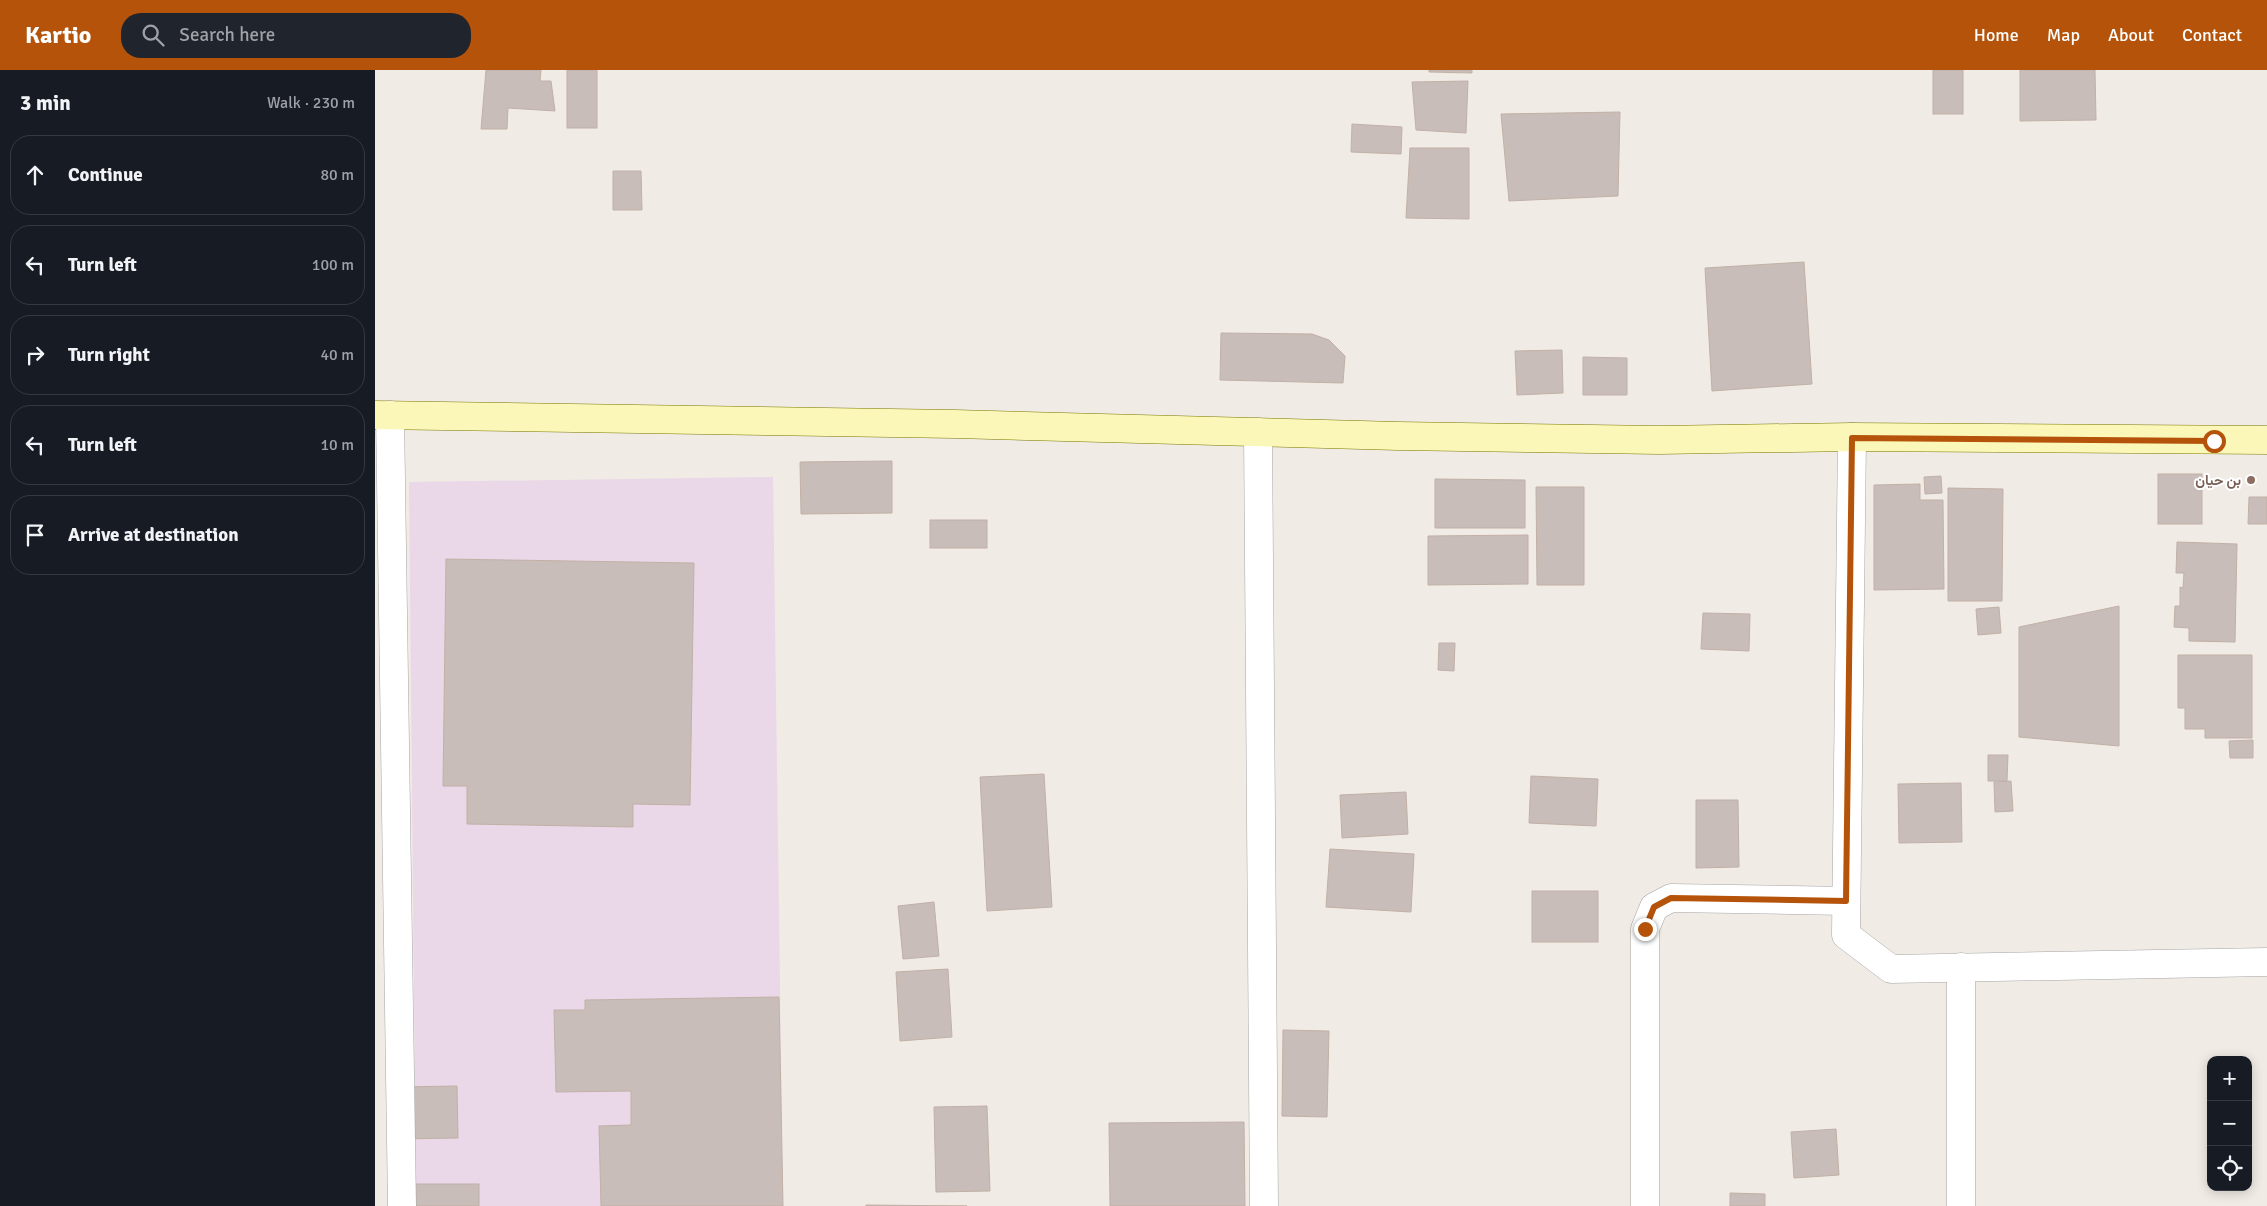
<!DOCTYPE html>
<meta charset="utf-8">
<style>
:root{--surface:#171b24;--page:#20242c;--text:#f1f3f6;--muted:#9ea1a6;--line:#363941;--accent:#b45309}
body{margin:0;font-family:Signika,Vazirmatn,sans-serif;background:var(--page);color:var(--text)}
.controls{position:absolute;right:15px;bottom:15px;display:grid;overflow:hidden;border-radius:10px;box-shadow:0 2px 12px #0003}
.controls button{width:45px;height:45px;display:grid;place-items:center;padding:0;border:0;border-bottom:1px solid var(--line);background:var(--surface);color:var(--text);font:25px sans-serif}
.stop{position:absolute;width:15px;height:15px;margin:-11px;border:4px solid #b45309;border-radius:50%;background:#fff}
.stop.end{background:#b45309;border-color:#fff;box-shadow:0 1px 5px #0008}
.list{margin:0;padding:0;list-style:none}
h2{display:flex;justify-content:space-between;align-items:center;height:65px;margin:0;padding:0 20px;font-size:21px}
h2 small{font-size:16px;font-weight:400;color:var(--muted)}
.list li{display:grid;grid-template-columns:32px 1fr auto;gap:15px;align-items:center;box-sizing:border-box;height:80px;margin:0 10px 10px;padding:0 10px;border:1px solid var(--line);border-radius:20px}
.list b{display:block;font-size:19px;white-space:nowrap}
.list em{font-size:16px;font-style:normal;color:var(--muted)}
.icon{flex:none;width:28px;height:28px;fill:none;stroke:currentColor;stroke-width:2;stroke-linecap:round;stroke-linejoin:round}
.map{position:relative;flex:none;width:1892px;height:1136px;overflow:hidden}
header{display:flex;align-items:center;gap:30px;box-sizing:border-box;height:70px;padding:0 25px;background:var(--accent);color:#fff}
header strong{font-size:24px}
nav{display:flex;gap:28px;margin-inline-start:auto;font-size:18px}
.search{width:350px;height:45px;background:var(--page);display:flex;align-items:center;gap:12px;box-sizing:border-box;padding:0 18px;border-radius:20px;color:var(--muted);font-size:19px}
main{display:flex}
aside{flex:1;background:var(--surface)}
.map>svg:first-child{display:block}
</style>
<header>
<strong>Kartio</strong>
<div class="search"><svg class="icon" aria-label="search" viewBox="0 0 24 24"><circle cx="10" cy="10" r="6"/><path d="M15 15l6 6"/></svg>Search here</div>
<nav><a>Home</a><a>Map</a><a>About</a><a>Contact</a></nav>
</header>
<main>
<aside>
<h2>3 min<small>Walk · 230 m</small></h2>
<ul class="list">
<li><svg class="icon" aria-label="ahead" viewBox="0 0 24 24"><path d="M12 20V5M6 11l6-6 6 6"/></svg><div><b>Continue</b></div><em>80 m</em></li>
<li><svg class="icon" aria-label="left" viewBox="0 0 24 24"><path d="M17 20v-9H6M10 6l-5 5 5 5"/></svg><div><b>Turn left</b></div><em>100 m</em></li>
<li><svg class="icon" aria-label="right" viewBox="0 0 24 24"><path d="M7 20v-9h11M14 6l5 5-5 5"/></svg><div><b>Turn right</b></div><em>40 m</em></li>
<li><svg class="icon" aria-label="left" viewBox="0 0 24 24"><path d="M17 20v-9H6M10 6l-5 5 5 5"/></svg><div><b>Turn left</b></div><em>10 m</em></li>
<li><svg class="icon" aria-label="arrive" viewBox="0 0 24 24"><path d="M6 21V4h12l-3 4 3 4H6"/></svg><div><b>Arrive at destination</b></div></li>
</ul>
</aside>
<div class="map">
<svg width="1892" height="1136" viewBox="0 0 1892 1136">
<rect width="100%" height="100%" fill="#f0ebe5"/>
<!-- industrial -->
<polygon fill="#ead7e8" points="398,407 408,1136 41,1136 34,412"/>
<!-- building -->
<g fill="#c8bdb8" stroke="#c2b0a7">
<polygon points="111,0 166,0 165,11 176,11 180,41 133,38 132,59 106,59"/>
<rect x="192" y="0" width="30" height="58"/>
<polygon points="1054,0 1097,0 1097,3 1054,2"/>
<rect x="1558" y="0" width="30" height="44"/>
<polygon points="1645,0 1720,0 1721,50 1645,51"/>
<polygon points="1093,11 1091,63 1041,60 1037,12"/>
<polygon points="1245,42 1243,126 1134,131 1126,44"/>
<polygon points="977,54 1027,57 1026,84 976,82"/>
<polygon points="1035,78 1094,78 1094,149 1031,148"/>
<polygon points="238,101 266,101 267,140 238,140"/>
<polygon points="1429,192 1437,314 1337,321 1330,198"/>
<polygon points="846,263 937,264 954,270 970,286 968,313 845,310"/>
<polygon points="1187,280 1188,323 1142,325 1140,281"/>
<polygon points="1208,287 1252,288 1252,325 1208,325"/>
<polygon points="517,391 517,443 426,444 425,392"/>
<rect x="1783" y="404" width="44" height="50"/>
<polygon points="1566,406 1567,423 1550,424 1549,407"/>
<polygon points="1060,409 1150,410 1150,458 1060,458"/>
<polygon points="1545,414 1545,430 1568,430 1569,519 1499,520 1499,415"/>
<polygon points="1161,417 1209,417 1209,515 1162,515"/>
<polygon points="1573,418 1628,419 1627,531 1573,531"/>
<polygon points="1874,427 1892,427 1892,454 1873,454"/>
<rect x="555" y="450" width="57" height="28"/>
<polygon points="1153,465 1153,514 1053,515 1053,466"/>
<polygon points="1802,472 1862,474 1860,572 1814,571 1814,558 1799,557 1800,536 1805,536 1805,517 1808,518 1809,503 1801,503"/>
<polygon points="71,489 319,493 315,735 258,734 258,757 92,754 92,716 68,716"/>
<polygon points="1744,536 1744,676 1644,667 1644,557"/>
<polygon points="1624,537 1626,563 1603,565 1601,539"/>
<polygon points="1328,543 1375,544 1374,581 1326,579"/>
<polygon points="1064,573 1080,573 1079,601 1063,600"/>
<polygon points="1803,585 1877,585 1877,668 1830,668 1830,659 1810,659 1810,638 1803,638"/>
<polygon points="1878,670 1878,688 1855,688 1854,671"/>
<polygon points="1613,685 1633,685 1632,711 1613,711"/>
<polygon points="669,704 677,837 612,841 605,707"/>
<polygon points="1156,706 1223,709 1221,756 1154,753"/>
<polygon points="1636,711 1638,741 1620,742 1619,712"/>
<polygon points="1586,713 1587,772 1524,773 1523,714"/>
<polygon points="1031,722 1033,764 967,768 965,725"/>
<polygon points="1321,730 1363,730 1364,797 1321,798"/>
<polygon points="955,779 1039,784 1036,842 951,837"/>
<rect x="1157" y="821" width="66" height="51"/>
<polygon points="559,832 564,886 528,889 523,836"/>
<polygon points="573,899 577,967 525,971 521,902"/>
<polygon points="404,927 408,1136 226,1136 224,1056 256,1055 256,1021 181,1022 179,940 210,940 210,930"/>
<polygon points="908,960 954,961 952,1047 907,1046"/>
<polygon points="82,1016 83,1068 22,1069 21,1017"/>
<polygon points="612,1036 615,1121 561,1122 559,1037"/>
<polygon points="869,1052 870,1136 735,1136 734,1053"/>
<polygon points="1461,1059 1464,1105 1419,1108 1416,1062"/>
<rect x="36" y="1114" width="68" height="22"/>
<polygon points="1355,1123 1390,1124 1390,1136 1355,1136"/>
<polygon points="491,1135 592,1136 491,1136"/>
</g>
<g fill="none" stroke-linecap="round" stroke-linejoin="round">
<!-- minor casing -->
<g stroke="#a6a6a6" stroke-width="29">
<g id="minor">
<polyline points="15,345 27,1136"/>
<polyline points="883,362 889,1136"/>
<polyline points="1477,367 1471,865 1516,899 1892,892"/>
<polyline points="1586,897 1586,1136"/>
<polyline points="1270,1136 1270,859 1279,837 1296,828 1471,831"/>
</g>
</g>
<!-- secondary casing -->
<g stroke="#7b7902" stroke-width="29">
<polyline id="secondary" points="0,345 580,354 1023,366 1284,370 1477,367 1892,370"/>
</g>
<!-- minor -->
<use href="#minor" stroke="#fff" stroke-width="28"/>
<!-- secondary -->
<use href="#secondary" stroke="#fbf7b8" stroke-width="28"/>
</g>
<g fill="none" stroke-linecap="round" stroke-linejoin="round">
<!-- route -->
<polyline stroke="#b45309" stroke-width="6" points="1270,859 1279,837 1296,828 1471,831 1477,368 1839,371"/>
</g>
<!-- markers -->
<circle fill="#8d6e63" stroke="#fff" stroke-width="2" cx="1876" cy="410" r="5"/>
<g text-anchor="middle" stroke-width="4" stroke-linejoin="round" paint-order="stroke">
<!-- education labels -->
<g font-size="14" font-weight="bold" fill="#785e54" stroke="#fff" text-anchor="end">
<text x="1866" y="415">بن حيان</text>
</g>
</g>
</svg>
<div class="controls">
<button>+</button>
<button>−</button>
<button><svg class="icon" aria-label="locate" viewBox="0 0 24 24"><circle cx="12" cy="12" r="6"/><path d="M12 2v4M12 18v4M2 12h4M18 12h4"/></svg></button>
</div>
<div class="stop" style="left:1839px;top:371px"></div>
<div class="stop end" style="left:1270px;top:859px"></div>
</div>
</main>
